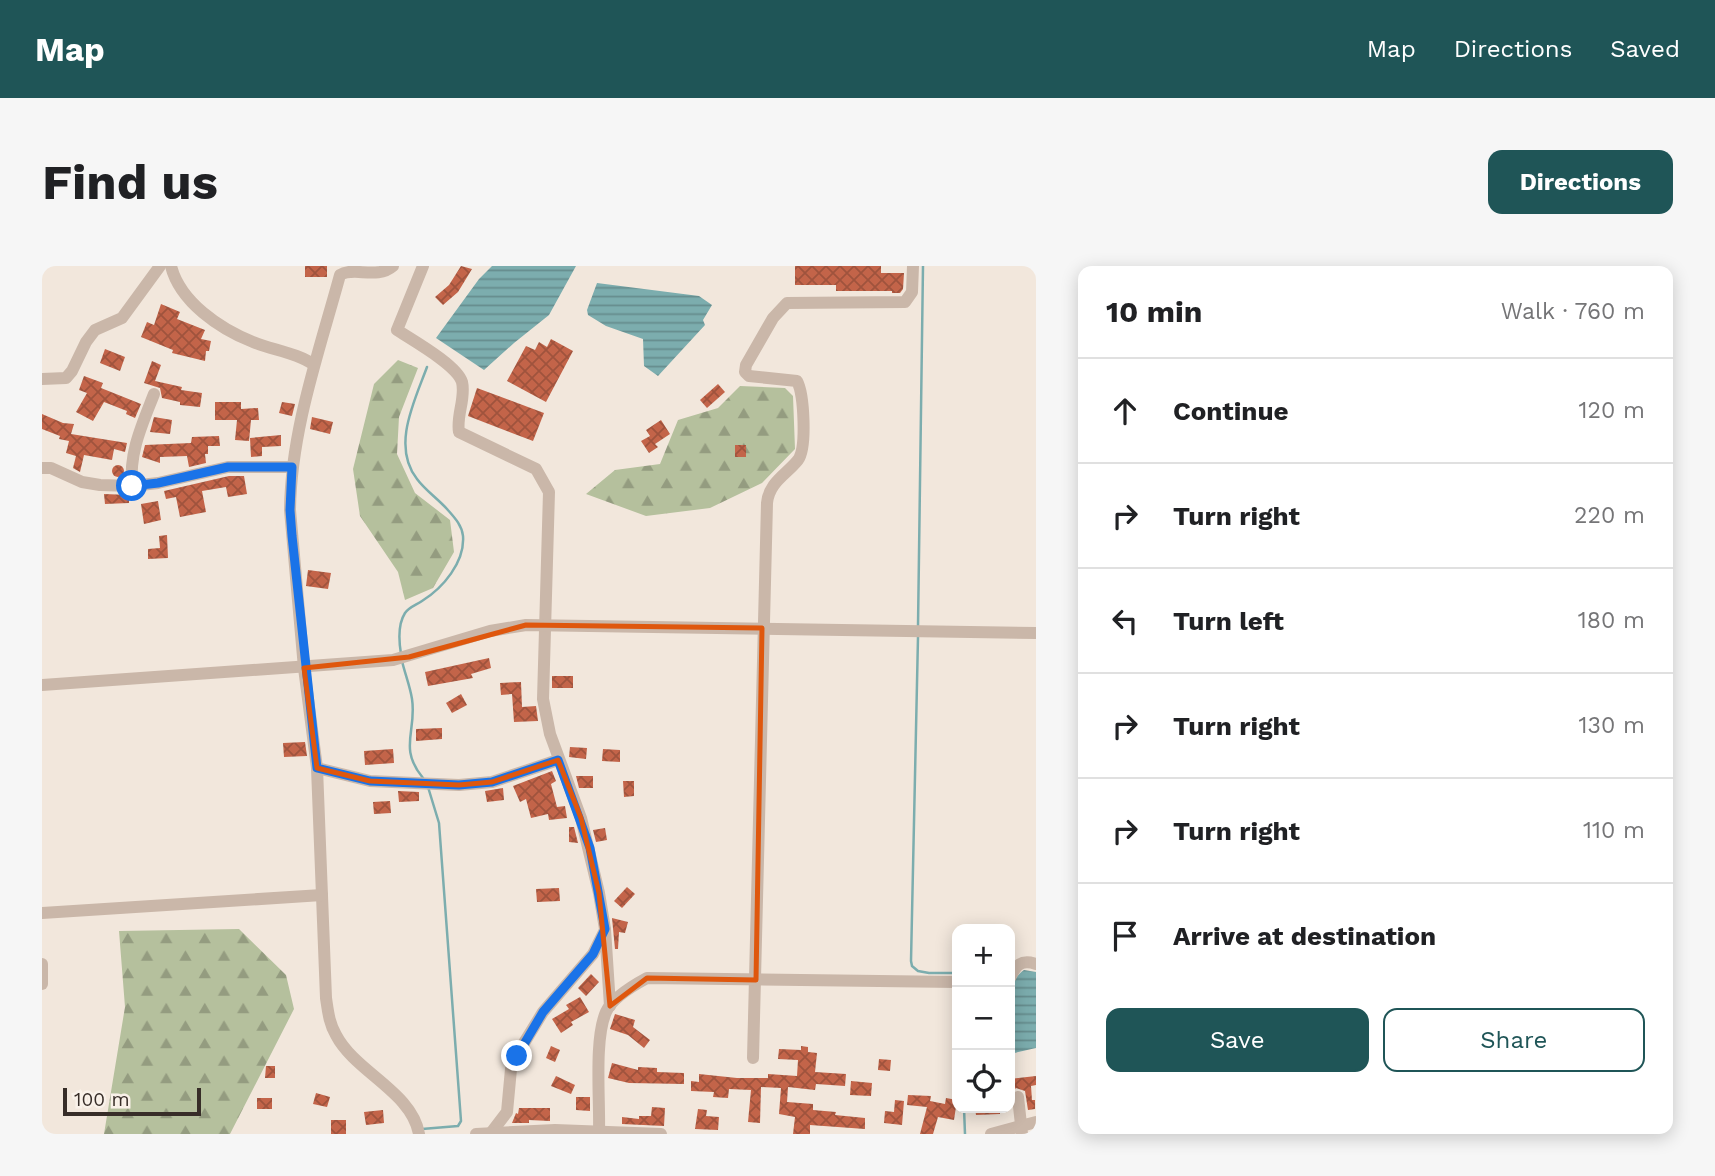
<!DOCTYPE html>
<meta charset="utf-8">
<style>
:root{--surface:#fff;--page:#f6f6f6;--text:#202124;--muted:#757577;--line:#e0e0e0;--accent:#1f5557}
body{margin:0;font-family:"Work Sans",sans-serif;background:var(--page);color:var(--text)}
.controls{position:absolute;right:21px;bottom:21px;display:grid;overflow:hidden;border-radius:14px;box-shadow:0 4px 18px #0003}
.controls button{width:63px;height:63px;display:grid;place-items:center;padding:0;border:0;border-bottom:2px solid var(--line);background:var(--surface);color:var(--text);font:35px sans-serif}
.scale{position:absolute;left:21px;bottom:18px;width:138px;box-sizing:border-box;padding-left:7px;border:4px solid #372d28;border-top:0;font-size:19px;line-height:24px;white-space:nowrap;color:#372d28;-webkit-text-stroke:5px #f9f1e9;paint-order:stroke}
.stop{position:absolute;width:21px;height:21px;margin:-16px;border:5px solid #1a73e8;border-radius:50%;background:#fff}
.stop.end{background:#1a73e8;border-color:#fff;box-shadow:0 2px 7px #0008}
.list{margin:0;padding:0;list-style:none}
h2{display:flex;justify-content:space-between;align-items:center;height:91px;margin:0;padding:0 28px;font-size:30px}
h2 small{font-size:23px;font-weight:400;color:var(--muted)}
.list li{display:grid;grid-template-columns:46px 1fr auto;gap:21px;align-items:center;box-sizing:border-box;height:105px;padding:0 28px;border-top:2px solid var(--line)}
.list b{display:block;font-size:26px;white-space:nowrap}
.list em{font-size:23px;font-style:normal;color:var(--muted)}
.actions{display:flex;gap:14px;padding:21px 28px}
.actions a{flex:1;padding:16px 0;border:2px solid var(--accent);border-radius:14px;text-align:center;font-size:24px;color:var(--accent)}
.actions .main{background:var(--accent);color:#fff}
.icon{flex:none;width:38px;height:38px;fill:none;stroke:currentColor;stroke-width:2;stroke-linecap:round;stroke-linejoin:round}
.map{position:relative;flex:none;width:994px;height:868px;overflow:hidden;border-radius:14px}
header{display:flex;align-items:center;gap:42px;box-sizing:border-box;height:98px;padding:0 35px;background:var(--accent);color:#fff}
header strong{font-size:33px}
nav{display:flex;gap:38px;margin-inline-start:auto;font-size:24px}
.intro{display:flex;align-items:center;justify-content:space-between;box-sizing:border-box;height:168px;padding:0 42px}
h1{margin:0;font-size:49px}
.button{padding:18px 32px;border-radius:14px;background:var(--accent);color:#fff;font-size:24px;font-weight:700}
main{display:flex;gap:42px;padding:0 42px}
aside{flex:1;background:var(--surface);border-radius:14px;box-shadow:0 4px 18px #0003}
.map>svg:first-child{display:block}
</style>
<header>
<strong>Map</strong>
<nav><a>Map</a><a>Directions</a><a>Saved</a></nav>
</header>
<div class="intro"><h1>Find us</h1><a class="button">Directions</a></div>
<main>
<div class="map">
<svg width="994" height="868" viewBox="0 0 994 868">
<defs>
<pattern id="forest-firs" width="22" height="20" patternUnits="userSpaceOnUse" patternTransform="scale(1.75)"><rect width="22" height="20" fill="#b5c09d"/><path d="M5 1l3.5 6h-7zM16 11l3.5 6h-7z" fill="#949c80"/></pattern>
<pattern id="water-rules" width="6" height="5" patternUnits="userSpaceOnUse" patternTransform="scale(1.75)"><rect width="6" height="5" fill="#7cadae"/><path d="M0 2.5h6" fill="none" stroke="#668d8e"/></pattern>
<pattern id="building-cross-hatch" width="8" height="8" patternUnits="userSpaceOnUse" patternTransform="scale(1.75)"><rect width="8" height="8" fill="#c36449"/><path d="M0 0l8 8M0 8l8-8" fill="none" stroke="#9f533d"/></pattern>
</defs>
<rect width="100%" height="100%" fill="#f2e7dc"/>
<!-- forest -->
<g fill="url(#forest-firs)">
<polygon points="356,94 376,102 357,151 355,188 373,227 408,254 412,286 391,322 363,334 356,306 318,250 311,203 332,118"/>
<polygon points="698,120 743,122 751,130 753,183 720,217 668,242 604,250 544,228 573,204 618,198 636,154 676,142"/>
<polygon points="197,663 244,709 252,743 188,868 62,868 83,741 77,665"/>
</g>
<!-- water -->
<g fill="url(#water-rules)">
<polygon points="450,0 534,0 507,49 472,77 442,104 394,72 437,13"/>
<polygon points="555,17 657,30 670,39 661,54 663,59 616,110 602,100 601,73 564,60 546,49 545,44"/>
<path d="M982 704 994 706V782L968 788C968 763 959 719 982 704Z"/>
</g>
<g fill="none" stroke-linecap="round" stroke-linejoin="round">
<!-- stream -->
<g stroke="#7cadae" stroke-width="2.5">
<polyline points="876,361 881,0"/>
<polyline points="876,371 869,695 870,700 876,705 887,707 915,707"/>
<path d="M359 388C357 376 356 358 363 347 367 341 374 339 380 335 401 322 423 296 421 270 420 259 412 251 405 243 395 232 383 224 375 213 349 180 373 134 385 101"/>
<path d="M360 395C363 408 368 420 370 433 375 465 356 482 381 512"/>
<polyline points="922,842 923,868"/>
<polyline points="380,863 416,860 419,855 397,557 386,521"/>
</g>
</g>
<!-- building -->
<g fill="url(#building-cross-hatch)">
<rect x="263" y="0" width="22" height="11"/>
<polygon points="419,0 430,3 416,26 401,39 393,31 407,19"/>
<polygon points="753,0 839,0 839,7 862,7 861,23 858,27 850,27 850,25 794,25 794,19 753,19"/>
<polygon points="119,38 138,46 135,53 163,64 159,73 169,75 167,85 164,85 163,95 130,87 131,84 99,71 105,56 112,59"/>
<polygon points="509,73 531,85 504,136 465,115 484,80 493,84 497,76 505,81"/>
<polygon points="63,83 83,91 78,105 58,97"/>
<polygon points="110,95 119,99 113,115 140,121 139,124 160,127 158,141 138,139 138,136 120,132 118,122 102,117"/>
<polygon points="42,110 61,117 59,122 99,138 93,152 84,148 85,145 62,136 51,155 34,146 45,127 37,124"/>
<polygon points="676,118 683,126 665,142 658,134"/>
<polygon points="435,122 502,147 491,175 426,150"/>
<polygon points="173,136 199,136 199,143 216,142 217,154 209,154 207,175 193,174 195,154 173,154"/>
<polygon points="240,136 253,138 250,150 237,147"/>
<polygon points="0,148 21,157 32,158 29,168 85,177 83,186 72,183 70,194 42,189 38,206 31,202 34,190 24,187 27,175 17,173 18,170 0,163"/>
<polygon points="112,151 130,154 128,168 108,166"/>
<polygon points="270,151 291,156 288,168 268,163"/>
<polygon points="619,154 628,168 613,178 616,181 607,187 599,175 608,170 604,164"/>
<polygon points="239,169 239,180 220,181 220,190 209,191 208,172"/>
<polygon points="177,170 178,180 166,180 166,188 163,188 164,197 147,201 145,190 118,191 118,197 100,191 103,179 149,177 150,171"/>
<rect x="693" y="179" width="11" height="12"/>
<circle cx="76" cy="205" r="6"/>
<polygon points="187,210 202,210 205,228 186,231 184,221 160,225 164,246 138,251 134,231 124,233 122,225"/>
<polygon points="62,228 87,229 87,237 63,238"/>
<polygon points="116,235 119,254 102,258 99,238"/>
<polygon points="125,269 126,292 106,293 106,283 118,282 117,270"/>
<polygon points="266,304 289,307 286,323 264,320"/>
<polygon points="447,392 449,402 429,408 431,412 386,420 383,406"/>
<rect x="510" y="410" width="21" height="12"/>
<polygon points="479,416 480,441 494,440 496,455 472,456 470,428 459,429 458,417"/>
<polygon points="419,428 425,439 410,447 404,437"/>
<polygon points="400,462 400,473 374,475 374,463"/>
<polygon points="263,476 265,490 242,491 241,477"/>
<polygon points="528,481 545,482 544,493 527,491"/>
<polygon points="351,483 352,497 323,499 322,485"/>
<polygon points="561,483 578,484 578,496 560,495"/>
<polygon points="510,505 514,515 509,518 515,541 523,540 525,552 507,554 506,548 489,552 484,533 478,536 471,520"/>
<polygon points="534,510 551,510 551,522 537,522"/>
<polygon points="581,515 592,515 592,530 582,531"/>
<polygon points="461,522 462,534 445,536 443,525"/>
<polygon points="356,525 377,526 377,535 357,536"/>
<polygon points="348,535 349,547 332,548 331,536"/>
<polygon points="527,561 532,561 536,577 527,576"/>
<polygon points="563,562 565,574 554,576 551,564"/>
<polygon points="585,621 593,628 580,642 572,635"/>
<polygon points="517,622 518,635 495,636 494,623"/>
<polygon points="570,652 586,656 583,667 577,666 576,683 573,683"/>
<polygon points="549,708 557,716 544,730 536,722"/>
<polygon points="538,731 547,746 529,756 531,759 519,767 510,753 527,743 524,739"/>
<polygon points="573,748 593,754 591,761 608,774 602,782 586,769 568,763"/>
<polygon points="509,780 518,784 513,796 504,792"/>
<polygon points="759,780 766,781 766,786 775,787 773,806 804,808 803,820 774,818 773,824 746,821 745,836 771,838 771,844 794,846 793,849 823,852 823,863 768,859 768,868 751,868 753,851 737,848 739,822 719,821 718,857 706,856 709,824 687,823 686,832 671,831 672,826 649,825 649,815 657,816 657,808 695,812 726,812 726,808 755,810 756,794 736,793 737,783 759,784"/>
<polygon points="837,793 849,794 848,805 836,804"/>
<polygon points="570,797 596,804 596,801 615,802 615,806 642,807 642,818 587,817 566,812"/>
<polygon points="224,800 233,800 233,812 223,812"/>
<polygon points="514,810 533,819 529,828 509,820"/>
<polygon points="994,810 994,819 989,820 990,834 993,834 993,843 986,844 983,825 974,822 968,828 968,813"/>
<polygon points="809,815 830,817 829,830 808,829"/>
<polygon points="274,827 288,831 285,841 271,838"/>
<polygon points="866,829 889,830 888,835 903,838 904,832 915,834 912,854 896,851 891,868 878,868 885,841 865,839"/>
<polygon points="534,831 548,831 548,845 534,844"/>
<rect x="215" y="832" width="15" height="11"/>
<polygon points="853,834 862,835 860,859 842,857 843,845 852,846"/>
<polygon points="610,841 623,842 622,860 580,858 580,851 597,853 597,850 609,850"/>
<polygon points="477,842 508,842 508,855 487,854 487,857 470,857 474,847 476,848"/>
<polygon points="933,842 958,842 958,848 934,849"/>
<polygon points="656,843 665,844 664,850 677,851 676,864 653,863"/>
<polygon points="341,844 342,857 324,859 322,846"/>
<rect x="289" y="854" width="15" height="14"/>
</g>
<g fill="none" stroke-linecap="round" stroke-linejoin="round">
<!-- minor -->
<g stroke="#cab7a9" stroke-width="12">
<path d="M129 0C138 36 178 63 211 76 230 84 256 87 272 99"/>
<path d="M351 0C335 14 311 0 298 9 277 86 249 164 248 244L262 402 275 502 284 732C286 745 287 757 294 769 313 806 370 826 377 868"/>
<path d="M381 0 355 64C370 74 415 99 420 116 424 132 414 150 417 166L494 203 507 226 501 433 508 468 539 552 557 627 563 663 568 740"/>
<polyline points="0,113 24,112 30,105 44,76 53,64 80,52 118,0"/>
<polyline points="0,202 9,202 40,216 58,219 90,220 116,217 186,201 250,201"/>
<path d="M90 220C87 186 100 159 112 128"/>
<polyline points="0,419 351,394 448,365 484,359 994,367"/>
<polyline points="275,502 328,515 417,519 450,516 516,494"/>
<polyline points="0,647 280,629"/>
<polyline points="0,698 0,718"/>
<path d="M968 712C974 699 979 693 994 698"/>
<path d="M711 792 725 237C727 216 744 209 756 194 765 182 762 128 755 115L707 110 703 106 704 99 731 52 745 37 863 36 870 26 871 0"/>
<polyline points="976,831 980,868"/>
<path d="M557 865C558 834 552 773 564 746 570 732 592 719 605 712L915 716"/>
<polyline points="449,867 465,846 469,803 482,777 501,746 551,688 563,664"/>
<polyline points="434,868 513,864 619,868"/>
<polyline points="949,868 994,856"/>
</g>
</g>
<g fill="none" stroke-linecap="round" stroke-linejoin="round">
<!-- route -->
<polyline stroke="#1a73e8" stroke-width="9" points="90,220 116,217 186,201 250,201 248,244 250,270 275,502 328,515 417,519 450,516 516,494 548,582 563,663 551,688 501,746 475,790"/>
</g>
<!-- marked area -->
<path fill="none" stroke="#df570d" stroke-width="5" stroke-linejoin="round" d="M484 359 720 362 714 714 605 712 568 740 557 627 539 552 516 494 450 516 417 519 328 515 275 502 262 402 367 391Z"/>
</svg>
<div class="controls">
<button>+</button>
<button>−</button>
<button><svg class="icon" aria-label="locate" viewBox="0 0 24 24"><circle cx="12" cy="12" r="6"/><path d="M12 2v4M12 18v4M2 12h4M18 12h4"/></svg></button>
</div>
<div class="scale">100 m</div>
<div class="stop" style="left:90px;top:220px"></div>
<div class="stop end" style="left:475px;top:790px"></div>
</div>
<aside>
<h2>10 min<small>Walk · 760 m</small></h2>
<ul class="list">
<li><svg class="icon" aria-label="ahead" viewBox="0 0 24 24"><path d="M12 20V5M6 11l6-6 6 6"/></svg><div><b>Continue</b></div><em>120 m</em></li>
<li><svg class="icon" aria-label="right" viewBox="0 0 24 24"><path d="M7 20v-9h11M14 6l5 5-5 5"/></svg><div><b>Turn right</b></div><em>220 m</em></li>
<li><svg class="icon" aria-label="left" viewBox="0 0 24 24"><path d="M17 20v-9H6M10 6l-5 5 5 5"/></svg><div><b>Turn left</b></div><em>180 m</em></li>
<li><svg class="icon" aria-label="right" viewBox="0 0 24 24"><path d="M7 20v-9h11M14 6l5 5-5 5"/></svg><div><b>Turn right</b></div><em>130 m</em></li>
<li><svg class="icon" aria-label="right" viewBox="0 0 24 24"><path d="M7 20v-9h11M14 6l5 5-5 5"/></svg><div><b>Turn right</b></div><em>110 m</em></li>
<li><svg class="icon" aria-label="arrive" viewBox="0 0 24 24"><path d="M6 21V4h12l-3 4 3 4H6"/></svg><div><b>Arrive at destination</b></div></li>
</ul>
<div class="actions"><a class="main">Save</a><a>Share</a></div>
</aside>
</main>
